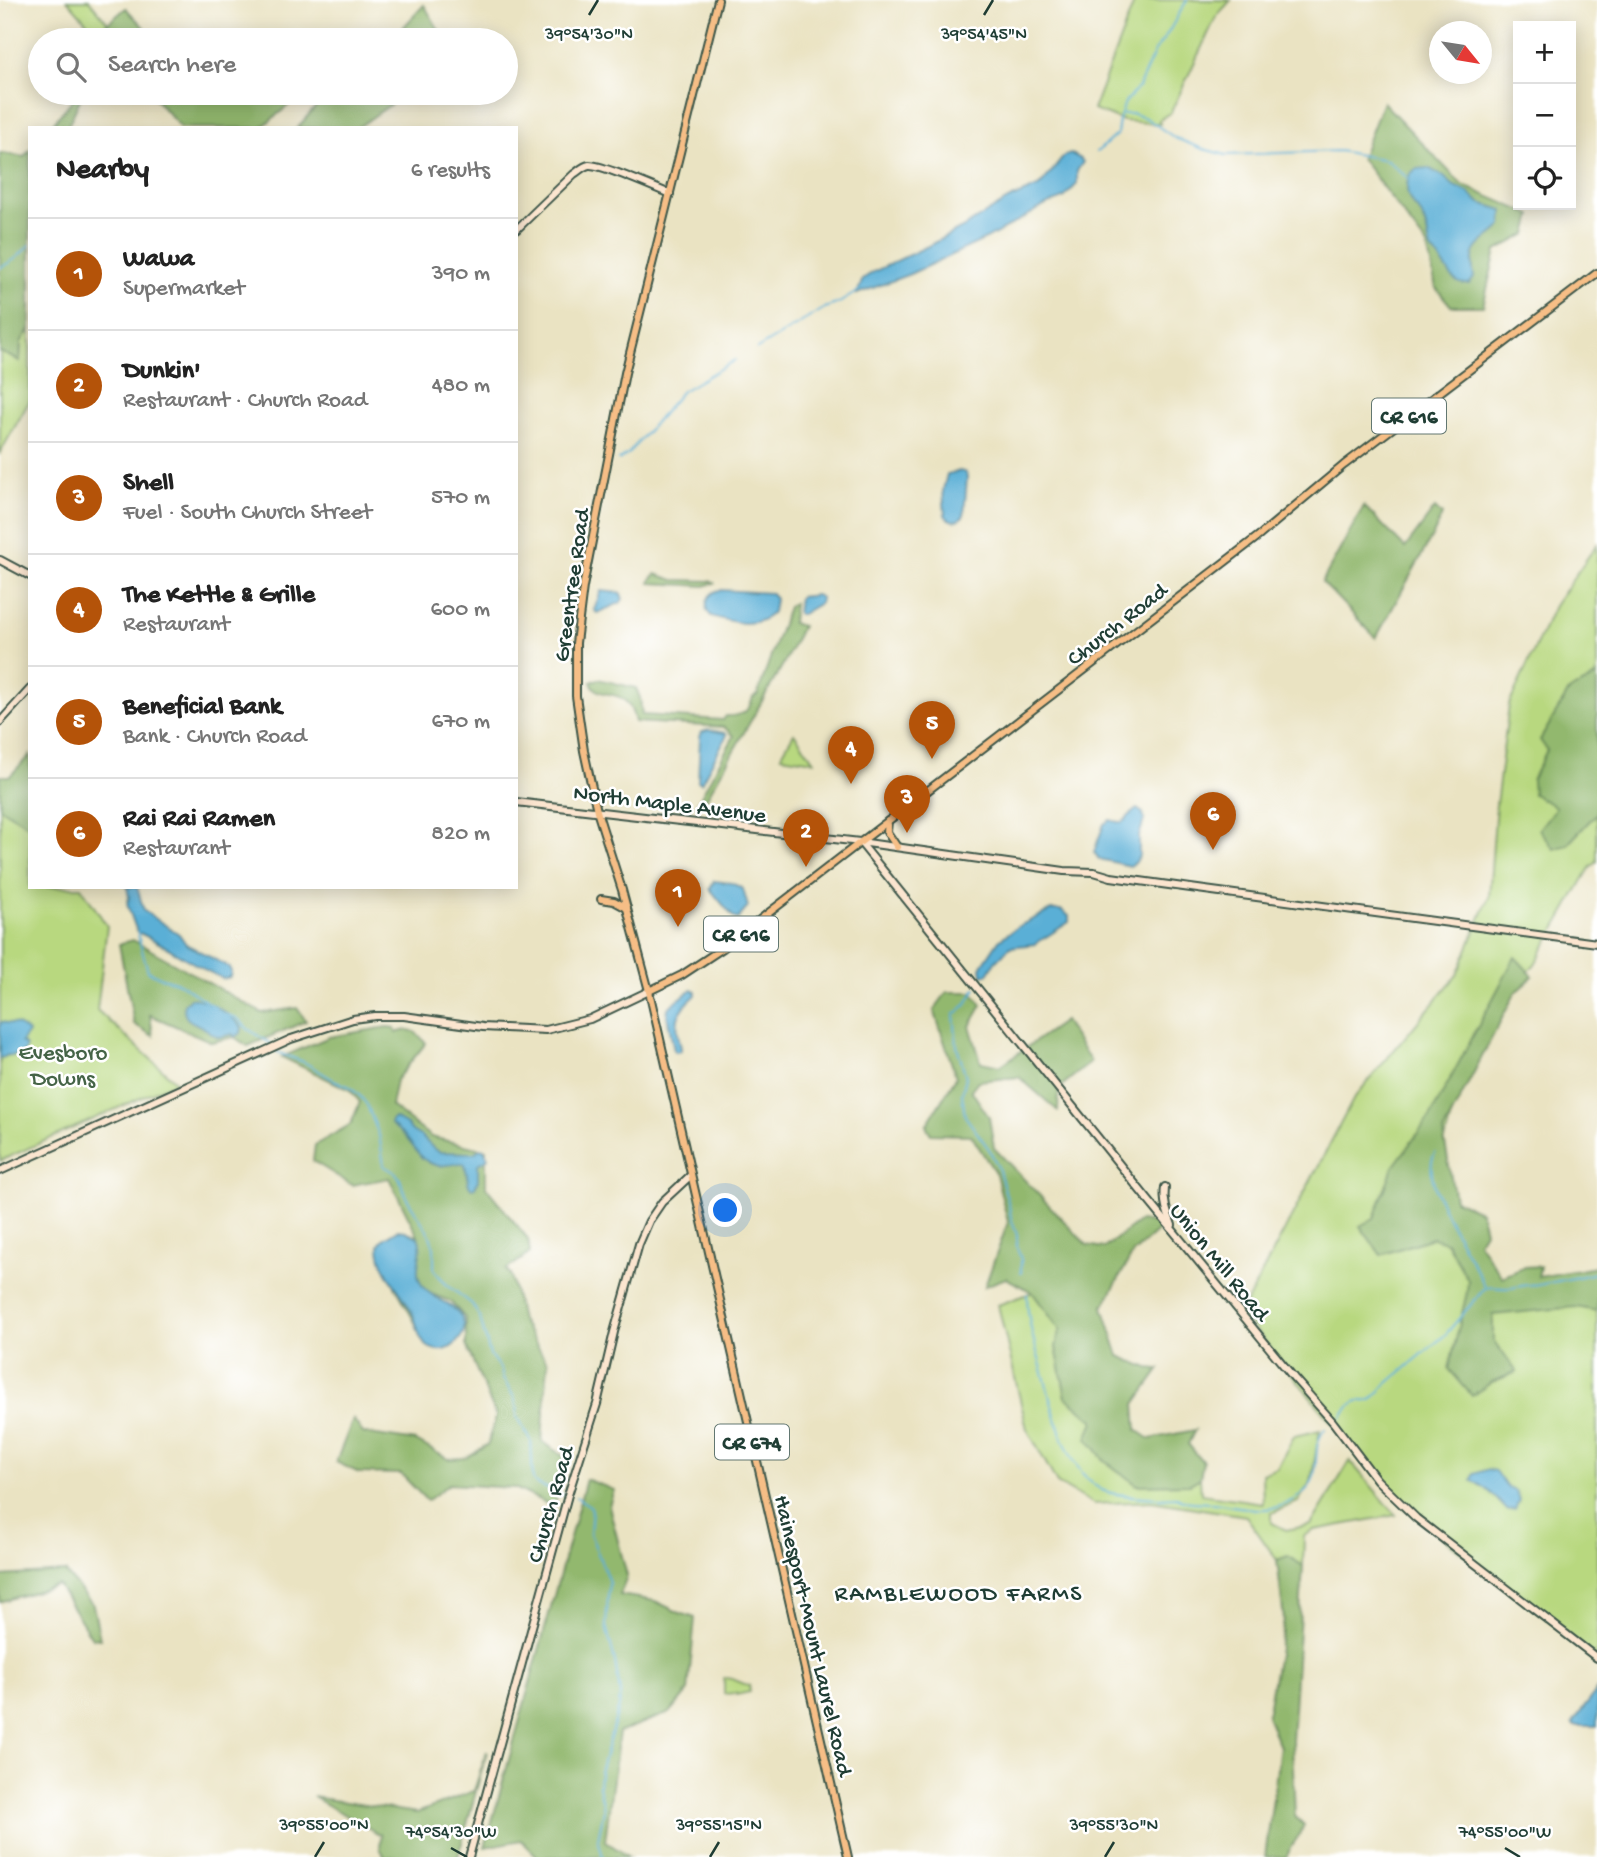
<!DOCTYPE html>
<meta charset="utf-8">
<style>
:root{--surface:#fff;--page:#f2f2f2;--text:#222;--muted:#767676;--line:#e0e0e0;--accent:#b45309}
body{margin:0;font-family:"Gochi Hand",sans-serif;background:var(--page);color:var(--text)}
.controls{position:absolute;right:21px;top:21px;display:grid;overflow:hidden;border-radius:0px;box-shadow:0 4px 18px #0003}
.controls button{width:63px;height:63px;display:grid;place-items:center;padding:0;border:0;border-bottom:2px solid var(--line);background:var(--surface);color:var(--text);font:35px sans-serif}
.compass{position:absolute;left:1429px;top:21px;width:63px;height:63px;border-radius:50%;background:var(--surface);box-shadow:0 4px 18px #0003;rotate:120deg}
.you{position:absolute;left:726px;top:1211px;width:24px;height:24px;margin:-18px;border:5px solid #fff;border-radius:50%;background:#1a73e8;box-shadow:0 0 0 10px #1a73e833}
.badge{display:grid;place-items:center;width:46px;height:46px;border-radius:50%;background:var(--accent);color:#fff;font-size:23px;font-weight:700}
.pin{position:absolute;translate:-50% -58px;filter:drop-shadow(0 2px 4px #0008)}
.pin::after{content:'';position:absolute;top:37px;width:24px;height:21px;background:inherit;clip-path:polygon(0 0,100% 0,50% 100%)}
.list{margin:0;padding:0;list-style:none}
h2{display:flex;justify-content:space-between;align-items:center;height:91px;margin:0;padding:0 28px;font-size:30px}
h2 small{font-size:23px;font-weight:400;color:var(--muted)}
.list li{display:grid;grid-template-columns:46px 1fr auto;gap:21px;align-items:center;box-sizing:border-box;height:112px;padding:0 28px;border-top:2px solid var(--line)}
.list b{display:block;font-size:26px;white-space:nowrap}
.list p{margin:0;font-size:23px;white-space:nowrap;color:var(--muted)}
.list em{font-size:23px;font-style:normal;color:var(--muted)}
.icon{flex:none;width:38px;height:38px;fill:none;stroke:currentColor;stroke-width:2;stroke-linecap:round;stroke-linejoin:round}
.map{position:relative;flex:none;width:1597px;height:1857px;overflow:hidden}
.search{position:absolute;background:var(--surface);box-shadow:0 4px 18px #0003;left:28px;top:28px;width:490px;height:77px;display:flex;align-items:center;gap:18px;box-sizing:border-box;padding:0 24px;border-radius:38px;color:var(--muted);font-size:26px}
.panel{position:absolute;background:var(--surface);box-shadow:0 4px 18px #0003;left:28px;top:126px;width:490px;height:763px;border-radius:0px}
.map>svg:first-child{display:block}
</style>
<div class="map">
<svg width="1597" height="1857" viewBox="0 0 1597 1857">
<rect width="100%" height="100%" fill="#fff"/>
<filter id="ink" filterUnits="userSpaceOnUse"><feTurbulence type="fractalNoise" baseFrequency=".0143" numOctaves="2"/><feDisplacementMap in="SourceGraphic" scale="14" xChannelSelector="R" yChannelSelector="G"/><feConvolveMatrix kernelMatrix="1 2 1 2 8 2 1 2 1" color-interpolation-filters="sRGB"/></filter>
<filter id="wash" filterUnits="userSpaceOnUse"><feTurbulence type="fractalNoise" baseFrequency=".00686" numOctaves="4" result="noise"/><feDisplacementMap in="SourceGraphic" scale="28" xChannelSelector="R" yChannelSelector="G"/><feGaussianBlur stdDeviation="1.57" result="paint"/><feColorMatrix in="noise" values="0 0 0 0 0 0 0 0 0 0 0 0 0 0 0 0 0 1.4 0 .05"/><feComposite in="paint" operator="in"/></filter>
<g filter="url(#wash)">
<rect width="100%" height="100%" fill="#eae3c2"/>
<!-- green -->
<g fill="#b8d87f" stroke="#6c8a5a" stroke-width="2">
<polygon points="67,0 89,0 108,23 96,33"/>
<polygon points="1135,0 1231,0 1216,17 1171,112 1159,120 1160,124 1124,121 1093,110"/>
<polygon points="30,328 30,400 0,453 0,352 20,361 21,342"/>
<polygon points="1597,544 1597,862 1590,868 1535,964 1474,1032 1441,1154 1476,1315 1597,1298 1597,1658 1406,1509 1369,1467 1241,1313 1354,1098 1457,975 1489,897 1496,804 1509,705 1554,606"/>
<polygon points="794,733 814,761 781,756"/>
<polygon points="0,808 30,826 30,887 81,887 107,926 97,1010 176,1082 0,1161"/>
<polygon points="1033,1292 1060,1330 1056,1347 1066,1397 1190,1484 1200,1478 1201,1494 1263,1503 1262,1474 1277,1468 1294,1436 1320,1430 1311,1481 1298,1502 1272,1513 1272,1523 1286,1530 1311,1525 1350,1461 1396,1515 1314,1530 1304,1536 1303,1566 1288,1556 1277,1560 1246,1516 1151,1501 1094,1504 1057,1483 1027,1429 998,1305"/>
<path d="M724 1678C733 1677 740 1684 749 1685L750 1692 736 1695V1693L724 1694Z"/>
</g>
<!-- forest -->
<g fill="#92b86e" stroke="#587a51" stroke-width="2">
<polygon points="424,5 445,40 384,40 399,32"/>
<path d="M126 8C135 19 147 29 155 40H102L96 33Z"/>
<polygon points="78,93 83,93 67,128 49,128"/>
<polygon points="150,93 291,93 295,100 261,128 181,128"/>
<polygon points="328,93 407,93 357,128 297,128"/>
<polygon points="1383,102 1462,185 1532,215 1527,234 1496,251 1483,306 1451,306 1436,288 1427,246 1361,158"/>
<polygon points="30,150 30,328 21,342 20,361 0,352 0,153 24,157"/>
<polygon points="1364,506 1405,548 1435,508 1442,515 1435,531 1376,638 1322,582"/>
<polygon points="656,574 674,580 711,581 714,583 705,586 650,583 651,579"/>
<path d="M794 603 792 623 802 626 785 661 702 806 696 805 734 736 724 727 635 722C626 680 600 705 591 682L598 679 636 688 640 698 642 715 723 720 726 716C741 716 749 713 753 697L757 696 788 607Z"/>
<polygon points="1597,676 1597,813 1567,845 1554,849 1539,829 1556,807 1533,794 1532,780 1547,750 1540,740 1569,691"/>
<polygon points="30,755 30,826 0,808 0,776 10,776"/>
<polygon points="133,940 262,1013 297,1008 306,1021 248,1046 234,1037 212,1042 150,1015 153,1036 134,1024 119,944"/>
<polygon points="1515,957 1533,976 1515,993 1443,1132 1455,1200 1480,1211 1485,1231 1478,1242 1502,1277 1525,1267 1540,1266 1538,1277 1597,1267 1597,1311 1576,1307 1493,1315 1493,1340 1517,1372 1492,1382 1472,1396 1449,1369 1467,1292 1468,1280 1446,1242 1432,1238 1381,1255 1360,1226 1374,1218 1393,1167 1430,1117"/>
<polygon points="947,992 972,992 982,1005 970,1026 981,1062 1000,1066 1064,1021 1091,1062 1059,1088 1058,1111 1019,1077 978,1081 971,1090 989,1117 994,1148 1087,1245 1104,1248 1140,1221 1164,1225 1133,1253 1103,1307 1119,1356 1148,1368 1160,1369 1135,1404 1137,1430 1150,1439 1195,1430 1188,1444 1203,1462 1200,1478 1190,1484 1137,1485 1105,1461 1087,1438 1094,1421 1066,1397 1056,1347 1060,1330 1032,1292 1006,1278 985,1286 1008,1222 996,1174 971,1135 931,1134 926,1126 956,1077 934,1010"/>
<path d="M387 1027 395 1028 396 1033C413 1027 415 1031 426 1043L396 1080 391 1106 431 1137 486 1150V1187L528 1239 530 1253 506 1270 511 1276 521 1320 548 1363 542 1441 567 1459 554 1507 515 1488 449 1484 427 1501 401 1474 359 1473 336 1462 353 1419 363 1433 416 1441 448 1459 465 1458 488 1444 496 1416 466 1345V1319L450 1301 429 1293 464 1326 449 1348 428 1346 384 1266 382 1240 398 1230 418 1236 389 1178 352 1185 313 1161 315 1145 351 1124 360 1102 350 1090 282 1057 329 1037Z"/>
<polygon points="586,1479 614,1490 609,1506 627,1576 620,1595 655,1601 680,1613 695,1618 688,1691 670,1713 619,1732 605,1841 629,1857 538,1857 521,1840 485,1847"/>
<polygon points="1288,1556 1303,1566 1292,1741 1295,1817 1304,1826 1286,1857 1265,1857 1280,1747 1267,1716 1284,1620 1277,1560"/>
<polygon points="65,1572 93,1605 100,1639 92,1638 58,1585 0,1602 0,1576"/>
<polygon points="487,1751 458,1857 385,1857 380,1848 381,1835 313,1797 417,1813 474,1791"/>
</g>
<!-- water -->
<g fill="#5aafd6" stroke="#3c7685" stroke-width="2">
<polygon points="1070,153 1081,159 1083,162 1077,171 1077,184 1064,198 1048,204 988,238 910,274 857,294 863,279 873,272 928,246 964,227 1008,200 1040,186 1065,155"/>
<path d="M1428 168 1443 176 1454 186 1468 192 1480 203 1503 210 1502 226C1481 246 1468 244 1474 278L1469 284C1453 285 1450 273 1442 262 1439 258 1433 253 1431 249 1427 238 1428 223 1420 213 1415 206 1410 204 1408 195 1406 188 1407 181 1410 174L1416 169Z"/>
<path d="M960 471 966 473 967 478 964 515C959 522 950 523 945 515L943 490 947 474Z"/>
<path d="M720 590 771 593 775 599 773 612C757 630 731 622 711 616L707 611C705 600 710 592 720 590Z"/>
<polygon points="601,591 620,593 623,599 620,603 597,613 594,610"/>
<polygon points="816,595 821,598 820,603 800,615 797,614 799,597"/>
<polygon points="709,730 725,733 727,735 701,783 698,781 700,737 702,732"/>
<path d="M1137 809 1143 813 1144 820 1139 836V856L1136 862 1130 866 1099 859 1094 852 1104 824 1110 820C1129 826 1124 817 1137 809Z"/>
<polygon points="714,881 732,883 743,889 748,907 738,919 734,918 710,889"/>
<path d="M127 887H137L144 911 179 934 186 944 227 966 231 971 230 977 224 979C193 966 168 945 137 932L127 904 129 897Z"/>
<polygon points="1051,910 1061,910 1069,916 1069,922 1035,944 1010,947 995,962 988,974 982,975 981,968 983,964 999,940 1017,927"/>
<path d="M692 989 696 991V995C674 1014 675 1021 681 1048V1051L676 1052 674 1051 667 1015 668 1008Z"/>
<path d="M190 998C205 997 232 1016 242 1027L241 1033 234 1037 233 1034 219 1037C213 1035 209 1031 204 1028 191 1020 183 1022 184 1004Z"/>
<polygon points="0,1022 16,1024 27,1031 28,1033 21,1042 26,1046 24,1052 12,1056 8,1055 0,1059"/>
<polygon points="395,1118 407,1125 412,1131 422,1137 434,1149 440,1152 474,1153 481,1148 484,1149 488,1157 487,1159 478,1164 478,1180 475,1187 472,1188 469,1186 465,1164 462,1163 439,1166 430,1163 422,1158 404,1135 391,1124 391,1120"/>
<path d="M398 1230 406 1231 418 1237C425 1252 414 1265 419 1279 426 1301 459 1301 464 1324 465 1331 461 1338 456 1343 448 1351 437 1353 427 1346 418 1339 418 1327 414 1317 404 1292 380 1274 379 1246L382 1240Z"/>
<polygon points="1488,1469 1495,1471 1506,1486 1516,1492 1519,1500 1515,1509 1507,1510 1489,1491 1472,1480 1474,1474"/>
<path d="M1597 1689V1726H1575L1573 1724C1579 1711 1591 1702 1597 1689Z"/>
</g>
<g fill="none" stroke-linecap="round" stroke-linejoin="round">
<!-- stream -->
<g stroke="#5aafd6" stroke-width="2">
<polyline points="1122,114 1133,114 1146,118 1175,138 1203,149 1226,155 1339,151 1387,160 1410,180"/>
<polyline points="1097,152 1117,134 1119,120 1125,102 1138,88 1155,51 1168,33 1187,0"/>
<polyline points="0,268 15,259 30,245"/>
<polyline points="757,349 825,308 839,303 860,290"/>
<polyline points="619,460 628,454 682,391 735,360"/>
<polyline points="138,931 138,936 148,971 162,978 179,983 216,1008"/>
<polyline points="976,988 966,1005 954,1015 957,1046 966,1077 962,1094 965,1116 989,1149 998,1167 1009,1205 1011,1218 1017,1235 1017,1248 1021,1259 1021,1273"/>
<polyline points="227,1015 237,1018 248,1029 271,1044"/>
<polyline points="275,1049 279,1053 304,1062 334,1080 350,1087 361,1097 367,1105 379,1135 384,1166 396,1173 400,1179 406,1197 429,1233 434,1248 434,1270 447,1285 472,1304 480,1318 490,1355 501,1370 503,1379 514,1397 517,1409 517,1417 531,1440 533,1481 537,1484 563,1495"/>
<path d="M1435 1153C1417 1182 1473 1258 1485 1287"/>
<path d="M1027 1294C1027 1325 1038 1354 1046 1383 1055 1417 1068 1472 1102 1490 1113 1496 1146 1497 1160 1498 1165 1498 1171 1497 1176 1497 1183 1499 1179 1499 1186 1501 1194 1503 1204 1502 1213 1503 1248 1507 1273 1519 1304 1492 1324 1475 1309 1447 1325 1429"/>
<path d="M1341 1418C1345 1411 1350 1403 1358 1401 1364 1400 1364 1403 1370 1400 1375 1398 1379 1392 1383 1387L1445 1335 1485 1288C1494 1286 1501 1289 1509 1288 1520 1287 1528 1283 1539 1285L1597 1273"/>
<polyline points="576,1497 590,1506 592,1510 590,1533 609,1582 606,1626 615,1661 620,1693 619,1707 600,1772 599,1786 604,1809 598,1839 603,1857"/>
</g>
</g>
</g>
<g filter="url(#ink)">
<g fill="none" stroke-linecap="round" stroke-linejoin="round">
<!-- secondary casing -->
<g stroke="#3d5649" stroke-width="10">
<g id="secondary">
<path d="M516 230 574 174C579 171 583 166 589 165 600 164 656 188 670 194"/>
<polyline points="0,560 30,576"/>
<polyline points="0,722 30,689"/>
<polyline points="516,802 860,842 1064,871 1094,872 1111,877 1205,890 1597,943"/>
<polyline points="860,842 1148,1200 1294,1378 1333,1422 1377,1480 1416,1518 1597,1658"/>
<polyline points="0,1171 291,1039 353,1019 375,1016 404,1016 483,1027 546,1030 590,1019 649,991"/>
<path d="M1165 1187C1163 1201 1167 1212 1172 1225"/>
<polyline points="469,1857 568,1495 597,1404 614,1332 639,1244 649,1221 662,1202 691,1175"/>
</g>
</g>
<!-- primary casing -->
<g stroke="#3d5649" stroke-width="10">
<g id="primary">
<polyline points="718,0 625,373 583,587 576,643 576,696 584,751 597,811 622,890 649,991 848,1857"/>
<polyline points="888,821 887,832 897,847"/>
<polyline points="601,899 614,901 627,908"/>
<polyline points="649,991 682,975 723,948 1260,535 1344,465 1597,273"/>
</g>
</g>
<!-- secondary -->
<use href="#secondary" stroke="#fbe5cf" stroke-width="6"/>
<!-- primary -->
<use href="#primary" stroke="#f6be86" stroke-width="6"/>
</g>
</g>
<!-- ticks -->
<path fill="none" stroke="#1f3d34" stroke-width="2.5" d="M589 15 598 0M984 15 993 0M451 1848 467 1857M1505 1848 1520 1857M315 1857 324 1842M710 1857 719 1842M1105 1857 1114 1842"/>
<g text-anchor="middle" stroke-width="5" stroke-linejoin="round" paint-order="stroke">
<!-- shield labels -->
<g fill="#fff" stroke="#627771" stroke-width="2">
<rect x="1372" y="398.5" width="74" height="35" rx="5"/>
<rect x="704" y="916.5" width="74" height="35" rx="5"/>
<rect x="715" y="1424.5" width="74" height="35" rx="5"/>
</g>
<g font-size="21" font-weight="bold" fill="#1f3d34">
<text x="1409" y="423">CR 616</text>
<text x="741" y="941">CR 616</text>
<text x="752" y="1449">CR 674</text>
</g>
<!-- street labels -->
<g font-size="23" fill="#1f3d34" stroke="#fff">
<text transform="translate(570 585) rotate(-82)" y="8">Greentree Road</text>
<text transform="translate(1116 623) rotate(-38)" y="8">Church Road</text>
<text transform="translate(670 802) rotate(7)" y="8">North Maple Avenue</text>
<text transform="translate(1221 1261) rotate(51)" y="8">Union Mill Road</text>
<text transform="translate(549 1504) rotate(-74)" y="8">Church Road</text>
<text transform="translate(815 1635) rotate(77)" y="8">Hainesport-Mount Laurel Road</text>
</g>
<!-- park labels -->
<g font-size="23" fill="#456447" stroke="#fff">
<text x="63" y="1059">Evesboro<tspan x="63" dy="26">Downs</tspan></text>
</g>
<!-- neighbourhood labels -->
<g font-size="24" letter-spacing="2" fill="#1f3d34" stroke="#fff">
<text x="959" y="1600">RAMBLEWOOD FARMS</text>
</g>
</g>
<g font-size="18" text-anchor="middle" fill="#1f3d34" stroke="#fff" stroke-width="5" stroke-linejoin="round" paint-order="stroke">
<text x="589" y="39">39°54'30"N</text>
<text x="984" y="39">39°54'45"N</text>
<text x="324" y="1830">39°55'00"N</text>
<text x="719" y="1830">39°55'15"N</text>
<text x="1114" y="1830">39°55'30"N</text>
<text x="451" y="1837">74°54'30"W</text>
<text x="1505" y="1837">74°55'00"W</text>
</g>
</svg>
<div class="controls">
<button>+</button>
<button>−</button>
<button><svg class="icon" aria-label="locate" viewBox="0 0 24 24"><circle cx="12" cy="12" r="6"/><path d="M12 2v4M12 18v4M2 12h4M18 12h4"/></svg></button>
</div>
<svg class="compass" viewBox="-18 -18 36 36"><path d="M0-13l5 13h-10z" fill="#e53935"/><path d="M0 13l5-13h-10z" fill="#767676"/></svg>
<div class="you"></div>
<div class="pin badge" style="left:678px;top:927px">1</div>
<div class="pin badge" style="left:806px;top:867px">2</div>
<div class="pin badge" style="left:907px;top:833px">3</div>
<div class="pin badge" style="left:851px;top:784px">4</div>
<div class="pin badge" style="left:932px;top:759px">5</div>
<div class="pin badge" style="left:1213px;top:850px">6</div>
<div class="search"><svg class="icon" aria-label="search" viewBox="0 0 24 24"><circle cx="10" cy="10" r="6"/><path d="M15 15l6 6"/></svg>Search here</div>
<section class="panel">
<h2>Nearby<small>6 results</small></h2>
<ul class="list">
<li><span class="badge">1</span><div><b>Wawa</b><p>Supermarket</p></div><em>390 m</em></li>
<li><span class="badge">2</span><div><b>Dunkin'</b><p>Restaurant · Church Road</p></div><em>480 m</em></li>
<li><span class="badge">3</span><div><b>Shell</b><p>Fuel · South Church Street</p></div><em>570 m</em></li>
<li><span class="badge">4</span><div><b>The Kettle &amp; Grille</b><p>Restaurant</p></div><em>600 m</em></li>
<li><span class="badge">5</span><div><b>Beneficial Bank</b><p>Bank · Church Road</p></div><em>670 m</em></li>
<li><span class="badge">6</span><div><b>Rai Rai Ramen</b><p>Restaurant</p></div><em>820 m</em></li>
</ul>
</section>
</div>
